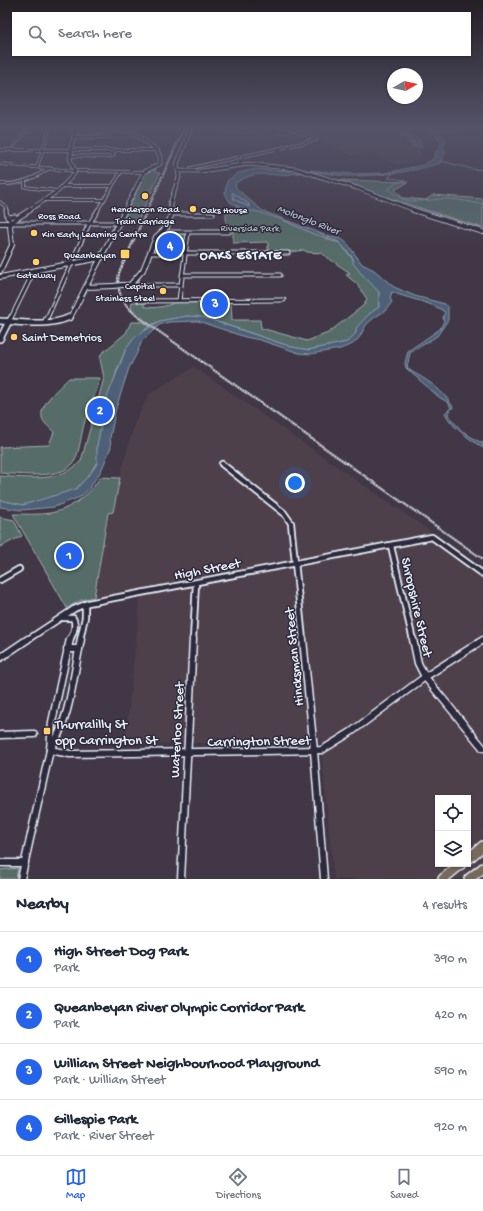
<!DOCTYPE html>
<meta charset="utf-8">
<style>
:root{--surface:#fff;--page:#f6f6f7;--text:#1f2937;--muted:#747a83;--line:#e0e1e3;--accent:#2563eb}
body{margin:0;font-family:"Gochi Hand",sans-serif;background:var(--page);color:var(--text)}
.controls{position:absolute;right:12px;bottom:12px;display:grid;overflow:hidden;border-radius:0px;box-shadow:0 1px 3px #0004}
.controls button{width:36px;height:36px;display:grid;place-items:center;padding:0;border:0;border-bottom:1px solid var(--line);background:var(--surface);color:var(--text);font:20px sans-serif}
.compass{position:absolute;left:387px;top:68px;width:36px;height:36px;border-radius:50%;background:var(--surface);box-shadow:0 1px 3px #0004;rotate:81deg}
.you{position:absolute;left:295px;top:483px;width:14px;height:14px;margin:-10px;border:3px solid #fff;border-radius:50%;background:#1a73e8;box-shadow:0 0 0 6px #1a73e833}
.badge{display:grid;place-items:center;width:26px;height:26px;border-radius:50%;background:var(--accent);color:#fff;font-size:13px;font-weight:700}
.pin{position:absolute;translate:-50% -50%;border:2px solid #fff;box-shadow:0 1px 4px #0006}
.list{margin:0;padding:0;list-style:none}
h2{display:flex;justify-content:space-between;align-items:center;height:52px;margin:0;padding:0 16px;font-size:17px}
h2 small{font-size:13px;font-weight:400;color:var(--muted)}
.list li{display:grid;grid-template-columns:26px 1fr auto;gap:12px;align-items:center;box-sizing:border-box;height:56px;padding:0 16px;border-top:1px solid var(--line)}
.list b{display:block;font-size:15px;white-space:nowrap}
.list p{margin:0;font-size:13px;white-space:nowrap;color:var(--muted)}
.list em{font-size:13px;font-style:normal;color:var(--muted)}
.icon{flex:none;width:22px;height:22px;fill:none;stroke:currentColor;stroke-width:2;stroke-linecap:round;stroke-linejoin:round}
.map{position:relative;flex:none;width:483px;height:879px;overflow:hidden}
.search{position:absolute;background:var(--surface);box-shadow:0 1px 3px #0004;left:12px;right:12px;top:12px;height:44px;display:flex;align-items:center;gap:10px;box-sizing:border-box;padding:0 14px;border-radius:0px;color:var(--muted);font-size:15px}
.sheet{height:276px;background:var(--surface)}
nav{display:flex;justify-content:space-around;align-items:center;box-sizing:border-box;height:56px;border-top:1px solid var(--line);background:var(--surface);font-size:11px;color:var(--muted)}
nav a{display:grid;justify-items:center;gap:2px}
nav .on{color:var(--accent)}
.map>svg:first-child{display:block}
</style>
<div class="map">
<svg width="483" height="879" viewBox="0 0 483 879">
<rect width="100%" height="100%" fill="#413746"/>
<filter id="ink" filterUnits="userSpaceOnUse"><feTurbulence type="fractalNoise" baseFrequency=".025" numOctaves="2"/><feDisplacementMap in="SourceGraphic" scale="8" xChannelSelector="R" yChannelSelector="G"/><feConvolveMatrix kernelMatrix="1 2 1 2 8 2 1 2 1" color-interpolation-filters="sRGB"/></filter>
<g filter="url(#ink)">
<!-- built -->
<g fill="#4e404c" fill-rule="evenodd">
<polygon points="294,128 403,128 410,131 420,139 423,144 423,148 420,157 414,161 396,165 372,152 353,156"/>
<path d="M194 367 483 568V879H334L320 739 304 740 302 742 125 744 141 593 85 604 134 425 149 394ZM438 798H468V864H438Z"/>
</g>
<!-- green -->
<g fill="#576c67" stroke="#a0aeb0">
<polygon points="156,169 155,172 160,173 137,223 122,222 146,172"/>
<polygon points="338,180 408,182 395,190 403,198 426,200 433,195 483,199 483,228 395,200"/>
<path d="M236 207C243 210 248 210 255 211 275 215 295 226 314 234H318L329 240 340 243 379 292V307L368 315 353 337 347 342 309 350 292 347 212 320 187 316 160 321 151 325 131 309 132 302H146L143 306C153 309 162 307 172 304V301H231L232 320H260L261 328 307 341 328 333 364 305 367 299 357 284 346 275 350 273 321 253 307 252 304 250 292 252 268 251V242L233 243V231H226V213H233L232 209Z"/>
<polygon points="163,233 186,234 185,251 154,252 152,251 157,237"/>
<path d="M131 322H142L149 327 135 337 126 349 117 370 103 417 97 446 98 460 90 474 76 489 66 494 23 505 0 500V476C28 478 60 483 81 461L104 378 100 359 101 354 126 333Z"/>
<path d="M69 378H100C96 393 89 409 84 424 81 436 80 449 75 460 66 481 18 474 0 473V447L49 445 54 432C50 428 43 423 42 417 39 404 61 386 69 378Z"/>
<path d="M100 477 120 478 113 512 108 513 94 597 81 600 67 608 13 514C25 514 38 515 50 513 70 510 91 494 100 477Z"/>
<polygon points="0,517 14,520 22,536 0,547"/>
<polygon points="18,868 16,879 0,879 0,870"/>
</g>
<!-- water -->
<g fill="#4d6078" stroke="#8b9aab">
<path d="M423 128C432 128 442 134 447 141L443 145 445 153 440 163C410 173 377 176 346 176 334 175 322 172 310 172 300 172 290 175 279 175 262 174 252 172 236 183L235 186C237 190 259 208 263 211L327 236 341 239 347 243 362 264 374 270 394 287 415 296 445 304 448 307V320L437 336 410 353 407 368C413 373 417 374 423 378 436 386 446 395 453 407L448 414C455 426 470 438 483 443V448C470 439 452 428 445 413L451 408 448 402 440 398 406 368 405 363 408 351 440 329 444 321 443 317 445 312C429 301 411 300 392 292L390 298 392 302 385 311 375 317 366 325 359 338 353 344 340 349 310 354 299 353 260 340 245 337 198 321 169 322 159 325 142 341 136 355 129 368 116 408 110 438 111 447 101 471 87 491 80 497 54 507 21 510 0 507V500L23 505 76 489 90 474 97 464V446L103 417 107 405 106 400 126 349 135 337 160 321 187 316 202 317 292 347 309 350 347 342 356 333V328L368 315 379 307V292L359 271 353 263V258L340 243 337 241 314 234 283 220 255 211H246L230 202 225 193 227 181 238 173 256 169 282 171 307 170 352 174 385 173 423 165 435 158 434 156 442 142 435 134Z"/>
<polygon points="404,133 410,133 421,142 421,147 412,147 405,138 400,136 404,135 416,146 412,140"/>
</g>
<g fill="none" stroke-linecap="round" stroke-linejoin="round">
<!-- shore -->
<polygon stroke="#aab7c5" stroke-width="1" points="233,193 249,204 249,207 234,199 232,195"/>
<!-- stream -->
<g stroke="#8b9aab" stroke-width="1">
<polyline points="434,131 457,130 461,128"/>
<polyline points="226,133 241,132 264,134"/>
<polyline points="275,134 297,132"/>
<polyline points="441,161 472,169 483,170"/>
<path d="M393 173 388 178 405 180 394 184 389 189C404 209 427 198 448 199 460 199 471 203 483 204"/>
</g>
<!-- street-far4 casing -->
<g stroke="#e8f1f8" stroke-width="3.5">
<g id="street-far4">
<polyline points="290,128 316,140"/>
<polyline points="73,137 110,137"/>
<polyline points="0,150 157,150"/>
<polyline points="11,150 28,128"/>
<polyline points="72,156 109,157 113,156 115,150"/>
<polyline points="0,164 75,171"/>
<polyline points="37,167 50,128"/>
<polyline points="191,168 316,140"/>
<polyline points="78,171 144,172"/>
<polyline points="25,182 25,187 58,191"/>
<path d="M0 184C19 185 34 179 49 168"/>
<polyline points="63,186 112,186"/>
<polyline points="46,200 104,200"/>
<polyline points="0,202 6,207 6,211"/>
<polyline points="97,211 121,172"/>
</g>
</g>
<!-- street-far3 casing -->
<g stroke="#e8f1f8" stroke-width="5">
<g id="street-far3">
<polyline points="6,210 7,217 10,220"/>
<polyline points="172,214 213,214"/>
<polyline points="7,217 15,216"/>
<polyline points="10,223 119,223"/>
<polyline points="162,232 229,232"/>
<polyline points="150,253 288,253"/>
<polyline points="182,275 280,275"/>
<polyline points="130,285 181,285"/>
<polyline points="179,300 188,233"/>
<polyline points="139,301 284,300"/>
<polyline points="11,318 34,271"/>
<polyline points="47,318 88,226 98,210"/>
</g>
</g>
<!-- street-far2 casing -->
<g stroke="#e8f1f8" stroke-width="6">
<g id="street-far2">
<polyline points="9,321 11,317"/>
<polyline points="45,321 47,317"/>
</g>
</g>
<!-- street-far1 casing -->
<g stroke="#e8f1f8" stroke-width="8">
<g id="street-far1">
<polyline points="222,464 284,513 291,523 303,640"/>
<polyline points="391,546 413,640"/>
<polyline points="0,580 19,569"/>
<path d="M63 618H73C77 626 73 633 70 640"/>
<polyline points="27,640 74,609 88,603 432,537 483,574"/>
<polyline points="80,640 85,617 85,604"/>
<polyline points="193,640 196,583"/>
</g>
</g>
<!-- street casing -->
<g stroke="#e8f1f8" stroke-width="9">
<g id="street">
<polyline points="303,639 314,751 324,879"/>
<polyline points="413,639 418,663 425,677 483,748"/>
<polyline points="67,649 79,649"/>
<polyline points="0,658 28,639"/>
<polyline points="0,735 34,734"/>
<polyline points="50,750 70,754 322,750 351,732 425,677 483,640"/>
<path d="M50 750C71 718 73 676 81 639"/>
<polyline points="0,863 25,863"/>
<polyline points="21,879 50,750 52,722 70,639"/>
<polyline points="181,879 193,639"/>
</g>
</g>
<!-- secondary-far2 casing -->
<g stroke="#e8f1f8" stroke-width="4.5">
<g id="secondary-far2">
<polyline points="75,131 131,131 157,150 160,157 160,164 144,172 124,211"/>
<polyline points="72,153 71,147 76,128"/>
<polyline points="179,171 201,171 249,164 296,169 357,188 417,211"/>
<polyline points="28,211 58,191 74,174 75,171 70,159 71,151"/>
<polyline points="172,211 170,203 179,177 177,164 191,128"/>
</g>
</g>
<!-- secondary-far1 casing -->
<g stroke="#e8f1f8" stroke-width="6">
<g id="secondary-far1">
<polyline points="413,210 483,232"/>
<polyline points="0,223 10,223"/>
<polyline points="0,271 12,245 10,227 11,222 30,210"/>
<polyline points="0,277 101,258"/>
<polyline points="122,285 130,285 143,270 156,237 167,227 172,213 171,210"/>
<polyline points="86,287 113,286"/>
<polyline points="68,318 71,316 125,210"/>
</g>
</g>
<!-- secondary casing -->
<g stroke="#e8f1f8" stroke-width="8">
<g id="secondary">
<path d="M0 321C22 322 49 327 70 317"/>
<polyline points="0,339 9,321"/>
</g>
</g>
<!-- primary casing -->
<g stroke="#e8f1f8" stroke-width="12">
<g id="primary">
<polyline points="468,859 483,846"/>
<polyline points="443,879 461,864"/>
<polyline points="469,879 483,868"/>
</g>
</g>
<!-- street-far4 -->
<use href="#street-far4" stroke="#2f2a3d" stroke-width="2"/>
<!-- street-far3 -->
<use href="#street-far3" stroke="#2f2a3d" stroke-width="3"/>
<!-- street-far2 -->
<use href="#street-far2" stroke="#2f2a3d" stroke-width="3.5"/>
<!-- street-far1 -->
<use href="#street-far1" stroke="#2f2a3d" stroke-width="4.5"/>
<!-- street -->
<use href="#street" stroke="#2f2a3d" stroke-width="6"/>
<!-- secondary-far2 -->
<use href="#secondary-far2" stroke="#2f2a3d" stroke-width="3"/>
<!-- secondary-far1 -->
<use href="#secondary-far1" stroke="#2f2a3d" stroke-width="4"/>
<!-- secondary -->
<use href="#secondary" stroke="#2f2a3d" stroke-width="5"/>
<!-- primary -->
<use href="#primary" stroke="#77695c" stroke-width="9"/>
<!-- rail casing -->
<g stroke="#e8f1f8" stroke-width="2">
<path id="rail" d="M184 128 119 273C115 294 125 307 141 319L483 559"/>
</g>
<!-- rail -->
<use href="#rail" stroke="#2f2a3d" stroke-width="1" stroke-dasharray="1.5" stroke-linecap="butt"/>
<!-- secondary-bridge casing -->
<g stroke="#e8f1f8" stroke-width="6" stroke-linecap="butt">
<polyline id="secondary-bridge" points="113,286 122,285"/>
</g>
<!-- secondary-bridge -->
<use href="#secondary-bridge" stroke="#2f2a3d" stroke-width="4"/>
</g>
</g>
<!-- sky -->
<linearGradient id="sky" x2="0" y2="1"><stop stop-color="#241e26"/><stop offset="0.51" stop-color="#545368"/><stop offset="1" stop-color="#545368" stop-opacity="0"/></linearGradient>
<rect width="483" height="251" fill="url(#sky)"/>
<!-- markers -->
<g fill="#ffd166" stroke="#2f2a3d" stroke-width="1.5">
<circle cx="145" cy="196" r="4"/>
<circle cx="193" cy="209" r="4"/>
<circle cx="34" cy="233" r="4"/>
<rect x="120" y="249" width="10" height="10" rx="2"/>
<circle cx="36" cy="262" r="4"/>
<circle cx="163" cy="291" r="4"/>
<circle cx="14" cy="337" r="4"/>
<rect x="43" y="727" width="8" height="8" rx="2"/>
</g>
<g text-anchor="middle" stroke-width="3" stroke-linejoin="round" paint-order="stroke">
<!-- far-poi labels -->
<g font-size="10" fill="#e8f1f8" stroke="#2f2a3d">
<text x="145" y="212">Henderson Road<tspan x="145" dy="12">Train Carriage</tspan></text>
<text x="201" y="213" text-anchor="start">Oaks House</text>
<text x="42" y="237" text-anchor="start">Kin Early Learning Centre</text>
<text x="116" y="258" text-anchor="end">Queanbeyan</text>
<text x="36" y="278">Gateway</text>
<text x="155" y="289" text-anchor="end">Capital<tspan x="155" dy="12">Stainless Steel</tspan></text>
</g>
<!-- far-street labels -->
<g font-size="10" fill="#e8f1f8" stroke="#2f2a3d">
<text x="59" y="219">Ross Road</text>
</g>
<!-- far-park labels -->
<g font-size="10" fill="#a7b5b7" stroke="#2f2a3d">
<text x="250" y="231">Riverside Park</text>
</g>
<!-- far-water labels -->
<g font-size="11" font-style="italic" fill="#aab7c5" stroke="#2f2a3d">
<text transform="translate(309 219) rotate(21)" y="4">Molonglo River</text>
</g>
<!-- poi labels -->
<g font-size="12" fill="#e8f1f8" stroke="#2f2a3d" text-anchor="start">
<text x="22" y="341">Saint Demetrios</text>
</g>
<!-- far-district labels -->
<g font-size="13" font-weight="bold" letter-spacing="1" fill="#e8f1f8" stroke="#2f2a3d">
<text x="241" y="259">OAKS ESTATE</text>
</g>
<!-- near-street labels -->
<g font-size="14" fill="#e8f1f8" stroke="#2f2a3d">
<text transform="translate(207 568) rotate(-11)" y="5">High Street</text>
<text transform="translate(418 607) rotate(77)" y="5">Shropshire Street</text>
<text transform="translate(293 657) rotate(-96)" y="5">Hincksman Street</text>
<text transform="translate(176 730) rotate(-87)" y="5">Waterloo Street</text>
<text transform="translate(259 740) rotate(-1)" y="5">Carrington Street</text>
</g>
<!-- near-poi labels -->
<g font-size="14" fill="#e8f1f8" stroke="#2f2a3d" text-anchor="start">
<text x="55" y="728">Thurralilly St<tspan x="55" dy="16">opp Carrington St</tspan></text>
</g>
</g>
</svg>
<div class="controls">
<button><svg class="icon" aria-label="locate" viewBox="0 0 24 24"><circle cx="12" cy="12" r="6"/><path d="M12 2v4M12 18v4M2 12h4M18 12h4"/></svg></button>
<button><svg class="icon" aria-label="layers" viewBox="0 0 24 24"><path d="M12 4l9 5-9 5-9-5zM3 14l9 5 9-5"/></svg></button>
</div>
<svg class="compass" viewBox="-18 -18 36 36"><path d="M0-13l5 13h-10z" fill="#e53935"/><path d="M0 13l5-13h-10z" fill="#747a83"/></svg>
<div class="you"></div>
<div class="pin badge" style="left:69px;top:556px">1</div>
<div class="pin badge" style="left:100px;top:411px">2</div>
<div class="pin badge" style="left:215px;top:304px">3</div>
<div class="pin badge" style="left:170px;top:246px">4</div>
<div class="search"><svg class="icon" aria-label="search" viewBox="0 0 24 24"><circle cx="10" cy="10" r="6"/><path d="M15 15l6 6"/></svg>Search here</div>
</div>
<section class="sheet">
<h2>Nearby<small>4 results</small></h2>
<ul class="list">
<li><span class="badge">1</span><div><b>High Street Dog Park</b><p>Park</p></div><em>390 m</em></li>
<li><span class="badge">2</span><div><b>Queanbeyan River Olympic Corridor Park</b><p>Park</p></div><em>420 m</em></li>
<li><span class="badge">3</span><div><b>William Street Neighbourhood Playground</b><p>Park · William Street</p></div><em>590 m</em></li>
<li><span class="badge">4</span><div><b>Gillespie Park</b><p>Park · River Street</p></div><em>920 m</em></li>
</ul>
</section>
<nav>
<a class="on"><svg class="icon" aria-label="map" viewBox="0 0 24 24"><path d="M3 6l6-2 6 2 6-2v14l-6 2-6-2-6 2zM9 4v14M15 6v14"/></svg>Map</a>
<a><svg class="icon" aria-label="directions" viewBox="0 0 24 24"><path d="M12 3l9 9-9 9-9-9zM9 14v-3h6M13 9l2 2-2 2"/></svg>Directions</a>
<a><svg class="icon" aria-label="saved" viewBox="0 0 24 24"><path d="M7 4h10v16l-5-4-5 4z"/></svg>Saved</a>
</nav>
